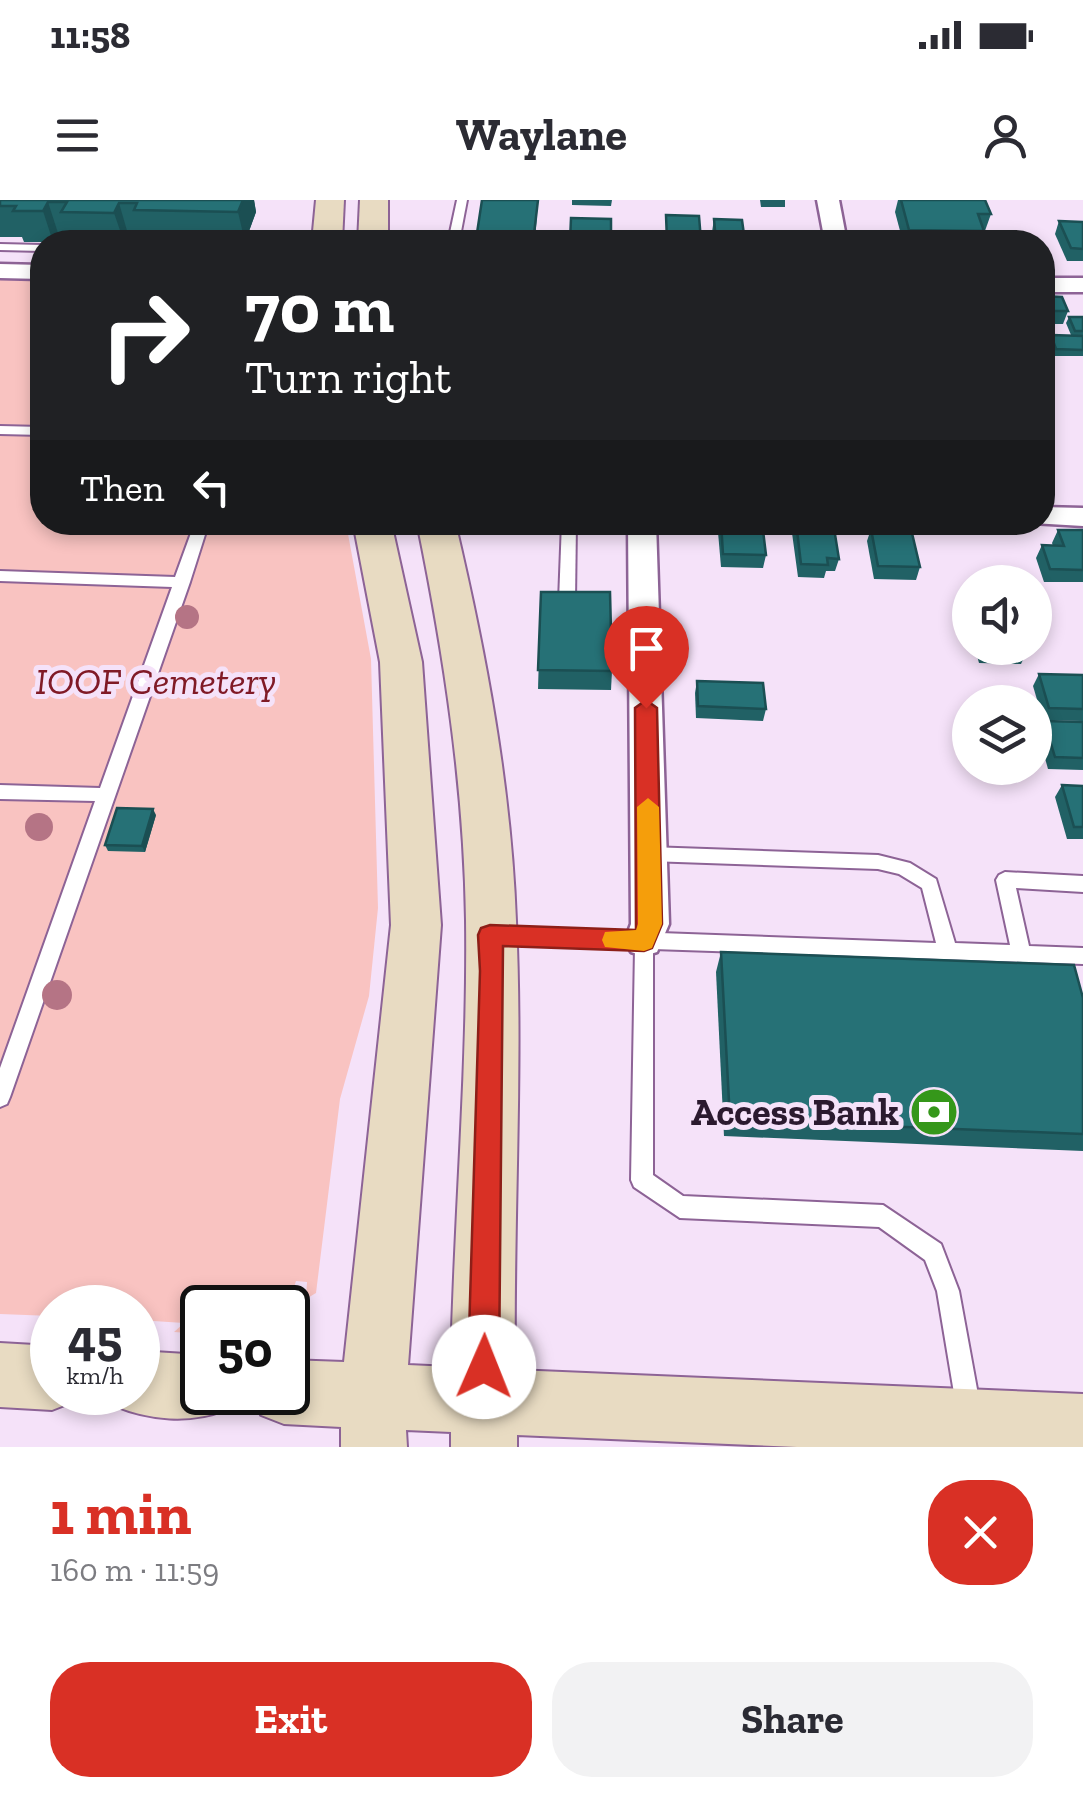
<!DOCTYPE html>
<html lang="en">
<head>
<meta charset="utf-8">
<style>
	:root { --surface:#fff; --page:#f2f2f3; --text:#2b2b33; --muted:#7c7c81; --accent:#d93025 }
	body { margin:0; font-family:"Zilla Slab",serif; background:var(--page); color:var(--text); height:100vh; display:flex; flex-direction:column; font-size:38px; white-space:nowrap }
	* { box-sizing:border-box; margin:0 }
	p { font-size:32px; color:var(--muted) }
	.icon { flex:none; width:55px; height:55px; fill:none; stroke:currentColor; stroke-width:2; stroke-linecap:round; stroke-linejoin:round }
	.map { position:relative; height:1247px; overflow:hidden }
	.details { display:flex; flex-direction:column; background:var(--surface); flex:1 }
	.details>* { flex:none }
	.banner { position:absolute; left:30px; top:30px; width:1025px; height:305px; border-radius:40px; box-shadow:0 5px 15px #0003; background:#202124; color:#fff; overflow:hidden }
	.fabs { position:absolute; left:952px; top:365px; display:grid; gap:20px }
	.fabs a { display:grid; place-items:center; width:100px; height:100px; border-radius:50%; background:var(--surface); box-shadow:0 5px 15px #0003; font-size:50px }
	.speed { position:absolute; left:30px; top:1085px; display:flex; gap:20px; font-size:50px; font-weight:700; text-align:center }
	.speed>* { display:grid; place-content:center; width:130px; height:130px; border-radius:50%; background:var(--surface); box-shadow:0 5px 15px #0003; line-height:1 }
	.speed small { font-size:25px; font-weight:400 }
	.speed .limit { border:5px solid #111; border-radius:15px; background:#fff; color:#111 }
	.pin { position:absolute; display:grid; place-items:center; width:85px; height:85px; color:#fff; margin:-102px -42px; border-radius:50% 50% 50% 0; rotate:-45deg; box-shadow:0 0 10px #0007 }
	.pin .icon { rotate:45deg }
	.me { position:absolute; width:110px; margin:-55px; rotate:1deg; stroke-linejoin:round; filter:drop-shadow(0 0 8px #0008) }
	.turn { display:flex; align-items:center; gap:35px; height:210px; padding:0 50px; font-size:45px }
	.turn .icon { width:130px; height:130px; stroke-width:2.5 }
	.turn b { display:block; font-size:70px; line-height:85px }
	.then { display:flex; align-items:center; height:95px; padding:0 50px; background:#0003; gap:20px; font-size:38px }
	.round { display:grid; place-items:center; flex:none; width:105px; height:105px; border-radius:40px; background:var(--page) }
	.headline { display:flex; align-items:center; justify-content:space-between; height:170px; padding:0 50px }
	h1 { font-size:60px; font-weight:800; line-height:75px; color:var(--accent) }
	.action { display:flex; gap:20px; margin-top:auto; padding:20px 50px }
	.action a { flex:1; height:115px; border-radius:40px; background:var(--accent); color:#fff; font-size:40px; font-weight:800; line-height:115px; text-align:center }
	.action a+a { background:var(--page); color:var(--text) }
	.status { display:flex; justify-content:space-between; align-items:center; height:70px; padding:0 50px; background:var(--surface); direction:ltr }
	.status svg { height:28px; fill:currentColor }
	header { display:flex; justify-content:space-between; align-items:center; height:130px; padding:0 50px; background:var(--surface); font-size:45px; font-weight:800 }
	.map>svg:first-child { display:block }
</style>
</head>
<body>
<div class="status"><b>11:58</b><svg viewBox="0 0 49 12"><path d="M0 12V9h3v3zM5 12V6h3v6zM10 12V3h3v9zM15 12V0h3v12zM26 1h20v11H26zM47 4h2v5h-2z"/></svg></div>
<header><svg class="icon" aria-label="menu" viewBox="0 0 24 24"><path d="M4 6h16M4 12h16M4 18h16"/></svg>Waylane<svg class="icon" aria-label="person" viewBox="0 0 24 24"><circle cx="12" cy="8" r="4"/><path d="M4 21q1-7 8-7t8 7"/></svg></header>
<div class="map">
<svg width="1083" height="1247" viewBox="0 0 1083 1247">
	<rect width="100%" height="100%" fill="#f5e2f9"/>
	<!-- green -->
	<path fill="#f9c3c1" d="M0 79 42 80V322L346 323 371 459 378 708 369 796 340 899 316 1093 306 1099 307 1082 296 1081 290 1099 273 1101 271 1107 202 1108V1134L174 1132 184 1123 138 1120V1108H52V1116L0 1114Z"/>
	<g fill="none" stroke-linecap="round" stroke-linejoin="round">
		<!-- lane casing -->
		<g stroke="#8d6396" stroke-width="4">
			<g id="lane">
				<path d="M457 0H467L459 42H448Z"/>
				<path d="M0 44 42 45V51L0 50Z"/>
				<path d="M0 226 42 227V235L0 234Z"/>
				<path d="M195 322H209L190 382 10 897 7 904 0 907V868L95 601 0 599V585L100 588 172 387 0 381V371L175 377Z"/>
				<path d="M562 322H576L575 401 567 406 559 401Z"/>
				<path d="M649 647 878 655 910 663 936 679 955 743 1010 745 996 680 999 675 1005 672 1083 676V692L1016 688 1029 746 1083 748V764L653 749V975L683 996 883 1005 941 1044 959 1091 981 1211 977 1219 969 1223 961 1219 957 1211 937 1091 925 1060 879 1027 680 1018 634 987 631 980 635 748 494 743 487 741 485 735 487 729 494 727 936 743 922 688 899 674 878 669 649 661 643 659 640 654 643 649Z"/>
			</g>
		</g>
		<!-- street casing -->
		<g stroke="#8d6396" stroke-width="5">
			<g id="street">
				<path d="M817 0H839L847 42H825Z"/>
				<path d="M0 64 42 65V79L0 78Z"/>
				<rect x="1042" y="78" width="41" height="14"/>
				<path d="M1042 307 1083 308V326L1032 323 1042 322Z"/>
				<path d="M628 322H656L669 724 657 752 644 756 631 752 625 740 631 724Z"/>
			</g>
		</g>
		<!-- secondary casing -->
		<g stroke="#8d6396" stroke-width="4">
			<g id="secondary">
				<path d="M316 0H344L342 42H312Z"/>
				<path d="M360 0H388V42H358Z"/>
				<path d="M353 322H391L422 462 441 725 408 1165 451 1167C454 1018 468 869 466 720 464 586 444 454 417 322H455C486 453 511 586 516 721 523 870 513 1020 515 1170L1083 1194V1247H797L517 1235V1247H451V1232L406 1230 407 1247H341V1227L284 1224 261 1215 252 1192H288V1160L344 1162 391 725 380 462Z"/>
				<path d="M0 1143 52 1146V1192H78L75 1201 52 1210 0 1207Z"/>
				<path d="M138 1151 202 1155V1192H232L225 1210C190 1224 149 1220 115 1206L110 1192H138Z"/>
			</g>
		</g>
		<!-- lane -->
		<use href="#lane" fill="#fff" fill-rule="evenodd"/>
		<!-- street -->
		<use href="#street" fill="#fff" fill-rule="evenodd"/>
		<!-- secondary -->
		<use href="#secondary" fill="#e8dbc2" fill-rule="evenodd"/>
	</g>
	<!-- trees -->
	<g fill="#b57485">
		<circle cx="187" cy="417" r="12"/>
		<circle cx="39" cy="627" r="14"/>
		<circle cx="57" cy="795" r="15"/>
	</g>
	<!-- wall -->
	<g fill="#216165">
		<path d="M0 0H254L256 12 245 42 142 41 140 34H128L124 42H71L68 33H58L53 42H24L22 37H0Z"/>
		<path d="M482 0H538L535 42H477V33Z"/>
		<path d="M572 0H612L611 6 572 5Z"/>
		<path d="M760 0H785V7H761Z"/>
		<path d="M898 0H985L991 14 981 42H903L895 12Z"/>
		<path d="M666 15 699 16 701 42H666Z"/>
		<path d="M714 19 745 42H714L712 32Z"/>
		<path d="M1059 21 1083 22V61H1067L1055 34Z"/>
		<path d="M1042 96 1068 111 1063 124H1042Z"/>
		<path d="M1069 117H1083V156H1054L1048 142 1051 135H1071L1066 123Z"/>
		<path d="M720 322H762L766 355 763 368 721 367 718 332Z"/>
		<path d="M795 322H833L839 359 835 371H826L824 378 798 377 792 333Z"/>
		<path d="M871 329 920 367 916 380 874 379 867 341Z"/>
		<path d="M1058 330H1083V382H1044L1036 358 1042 345 1053 346 1052 343Z"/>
		<path d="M541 392 612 471 611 490 538 489Z"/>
		<path d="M975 448H1026L1027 451 1021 464 979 463Z"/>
		<path d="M1039 474 1083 475V521L1043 520 1033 486Z"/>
		<path d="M697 481 766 509 763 521 696 518 695 493Z"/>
		<path d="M1044 521 1083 522V570L1048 569 1038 533Z"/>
		<path d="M1062 585 1083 586V639H1067L1055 597Z"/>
		<path d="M156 615 145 652 108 651 105 645Z"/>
		<path d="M721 752 1083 798V951L724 936 716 772Z"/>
	</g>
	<!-- shaded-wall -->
	<g fill="#1b4f53">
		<path d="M243 0H254L256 12 245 42 238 12Z"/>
		<path d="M48 2 58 33 53 42 43 11Z"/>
		<path d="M119 3 128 34 124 42 114 13Z"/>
		<path d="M153 609 156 615 145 652 142 646Z"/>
	</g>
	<!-- building -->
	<g fill="#267176" stroke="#1b4f53" stroke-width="2.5">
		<path d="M0 0H243L238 12 134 10 137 3H119L114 13 61 12 67 2H48L43 11H13L16 6H0Z"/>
		<path d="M482 0H538L534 34 477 33Z"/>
		<path d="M901 0H985L991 14H978L984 31 909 30Z"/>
		<path d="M666 15 699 16 701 41H667Z"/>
		<path d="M571 18 611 19V42H570Z"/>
		<path d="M714 19 742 20 745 42 716 41Z"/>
		<path d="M1059 21 1083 22V49L1071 48Z"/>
		<path d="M762 34 794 35 796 42H763Z"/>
		<path d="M1042 96 1062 97 1068 111H1042Z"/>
		<path d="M1069 117H1083V131H1075Z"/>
		<path d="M1051 135 1083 136V150L1056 149Z"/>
		<path d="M721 322H762L766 355 723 354Z"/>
		<path d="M796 322H833L839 359 827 358 828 365 801 364Z"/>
		<path d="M871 329H911L920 367 878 366Z"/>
		<path d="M1058 330H1083V370L1050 369 1042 345 1064 346Z"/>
		<path d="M541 392H610L612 471 538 470Z"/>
		<path d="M984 448H1026L1027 451 984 450Z"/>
		<path d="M1039 474 1083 475V509L1049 508Z"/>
		<path d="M697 481 763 483 766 509 698 506Z"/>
		<path d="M1044 521 1083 522V558L1055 557Z"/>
		<path d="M1062 585 1083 586V627H1074Z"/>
		<path d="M117 608 153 609 142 646 105 645Z"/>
		<path d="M721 752 1074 765 1083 798V934L730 920Z"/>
	</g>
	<!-- route -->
	<path fill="#d93025" stroke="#8d1f18" stroke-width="2.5" d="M646 500 657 508 662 724 652 748 644 751 503 746 499 1167 494 1178 484 1182 473 1178 468 1167 480 771 478 735 481 728 490 725 636 730 635 508Z"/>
	<!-- slow -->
	<path fill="#f59e0b" d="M648 598 659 607 662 724 652 748 644 751 605 747 602 740 605 732 636 730 638 724 637 607Z"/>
	<!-- icons -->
	<defs>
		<g id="bank-disc" transform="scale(2.5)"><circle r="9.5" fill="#35971a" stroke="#f5e2f9"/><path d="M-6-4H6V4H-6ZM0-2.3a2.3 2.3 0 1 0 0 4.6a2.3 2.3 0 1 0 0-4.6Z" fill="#fff"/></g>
	</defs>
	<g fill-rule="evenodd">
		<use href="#bank-disc" x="934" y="912"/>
	</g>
	<g text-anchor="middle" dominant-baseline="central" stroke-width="10" stroke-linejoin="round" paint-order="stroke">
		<!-- park labels -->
		<g font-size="38" font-style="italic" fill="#801a26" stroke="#f5e2f9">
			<text x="156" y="481">IOOF Cemetery</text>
		</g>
		<!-- poi labels -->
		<g font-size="38" font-weight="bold" fill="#2b1a2f" stroke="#f5e2f9" text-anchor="end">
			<text x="899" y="912">Access Bank</text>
		</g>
	</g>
</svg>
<div class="fabs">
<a><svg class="icon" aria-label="sound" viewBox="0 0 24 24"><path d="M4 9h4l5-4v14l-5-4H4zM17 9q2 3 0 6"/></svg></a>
<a><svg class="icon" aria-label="layers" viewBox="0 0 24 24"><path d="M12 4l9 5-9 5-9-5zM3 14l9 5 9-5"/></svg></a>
</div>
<div class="speed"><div>45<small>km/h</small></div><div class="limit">50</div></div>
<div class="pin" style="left:646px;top:508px;background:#d93025"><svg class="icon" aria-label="arrive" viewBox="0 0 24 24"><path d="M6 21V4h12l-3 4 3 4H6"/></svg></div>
<svg class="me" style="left:484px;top:1167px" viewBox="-20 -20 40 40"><circle r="19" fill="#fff"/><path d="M0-13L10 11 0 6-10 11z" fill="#d93025"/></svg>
<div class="banner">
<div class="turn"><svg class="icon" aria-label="right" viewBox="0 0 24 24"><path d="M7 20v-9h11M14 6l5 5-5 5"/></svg><div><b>70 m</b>Turn right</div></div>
<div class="then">Then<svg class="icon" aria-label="left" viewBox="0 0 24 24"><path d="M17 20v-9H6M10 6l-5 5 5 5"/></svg></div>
</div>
</div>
<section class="details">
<div class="headline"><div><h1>1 min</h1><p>160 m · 11:59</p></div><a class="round" style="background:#d93025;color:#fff"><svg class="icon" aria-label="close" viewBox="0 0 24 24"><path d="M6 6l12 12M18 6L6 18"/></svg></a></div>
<div class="action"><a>Exit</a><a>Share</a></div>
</section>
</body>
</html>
